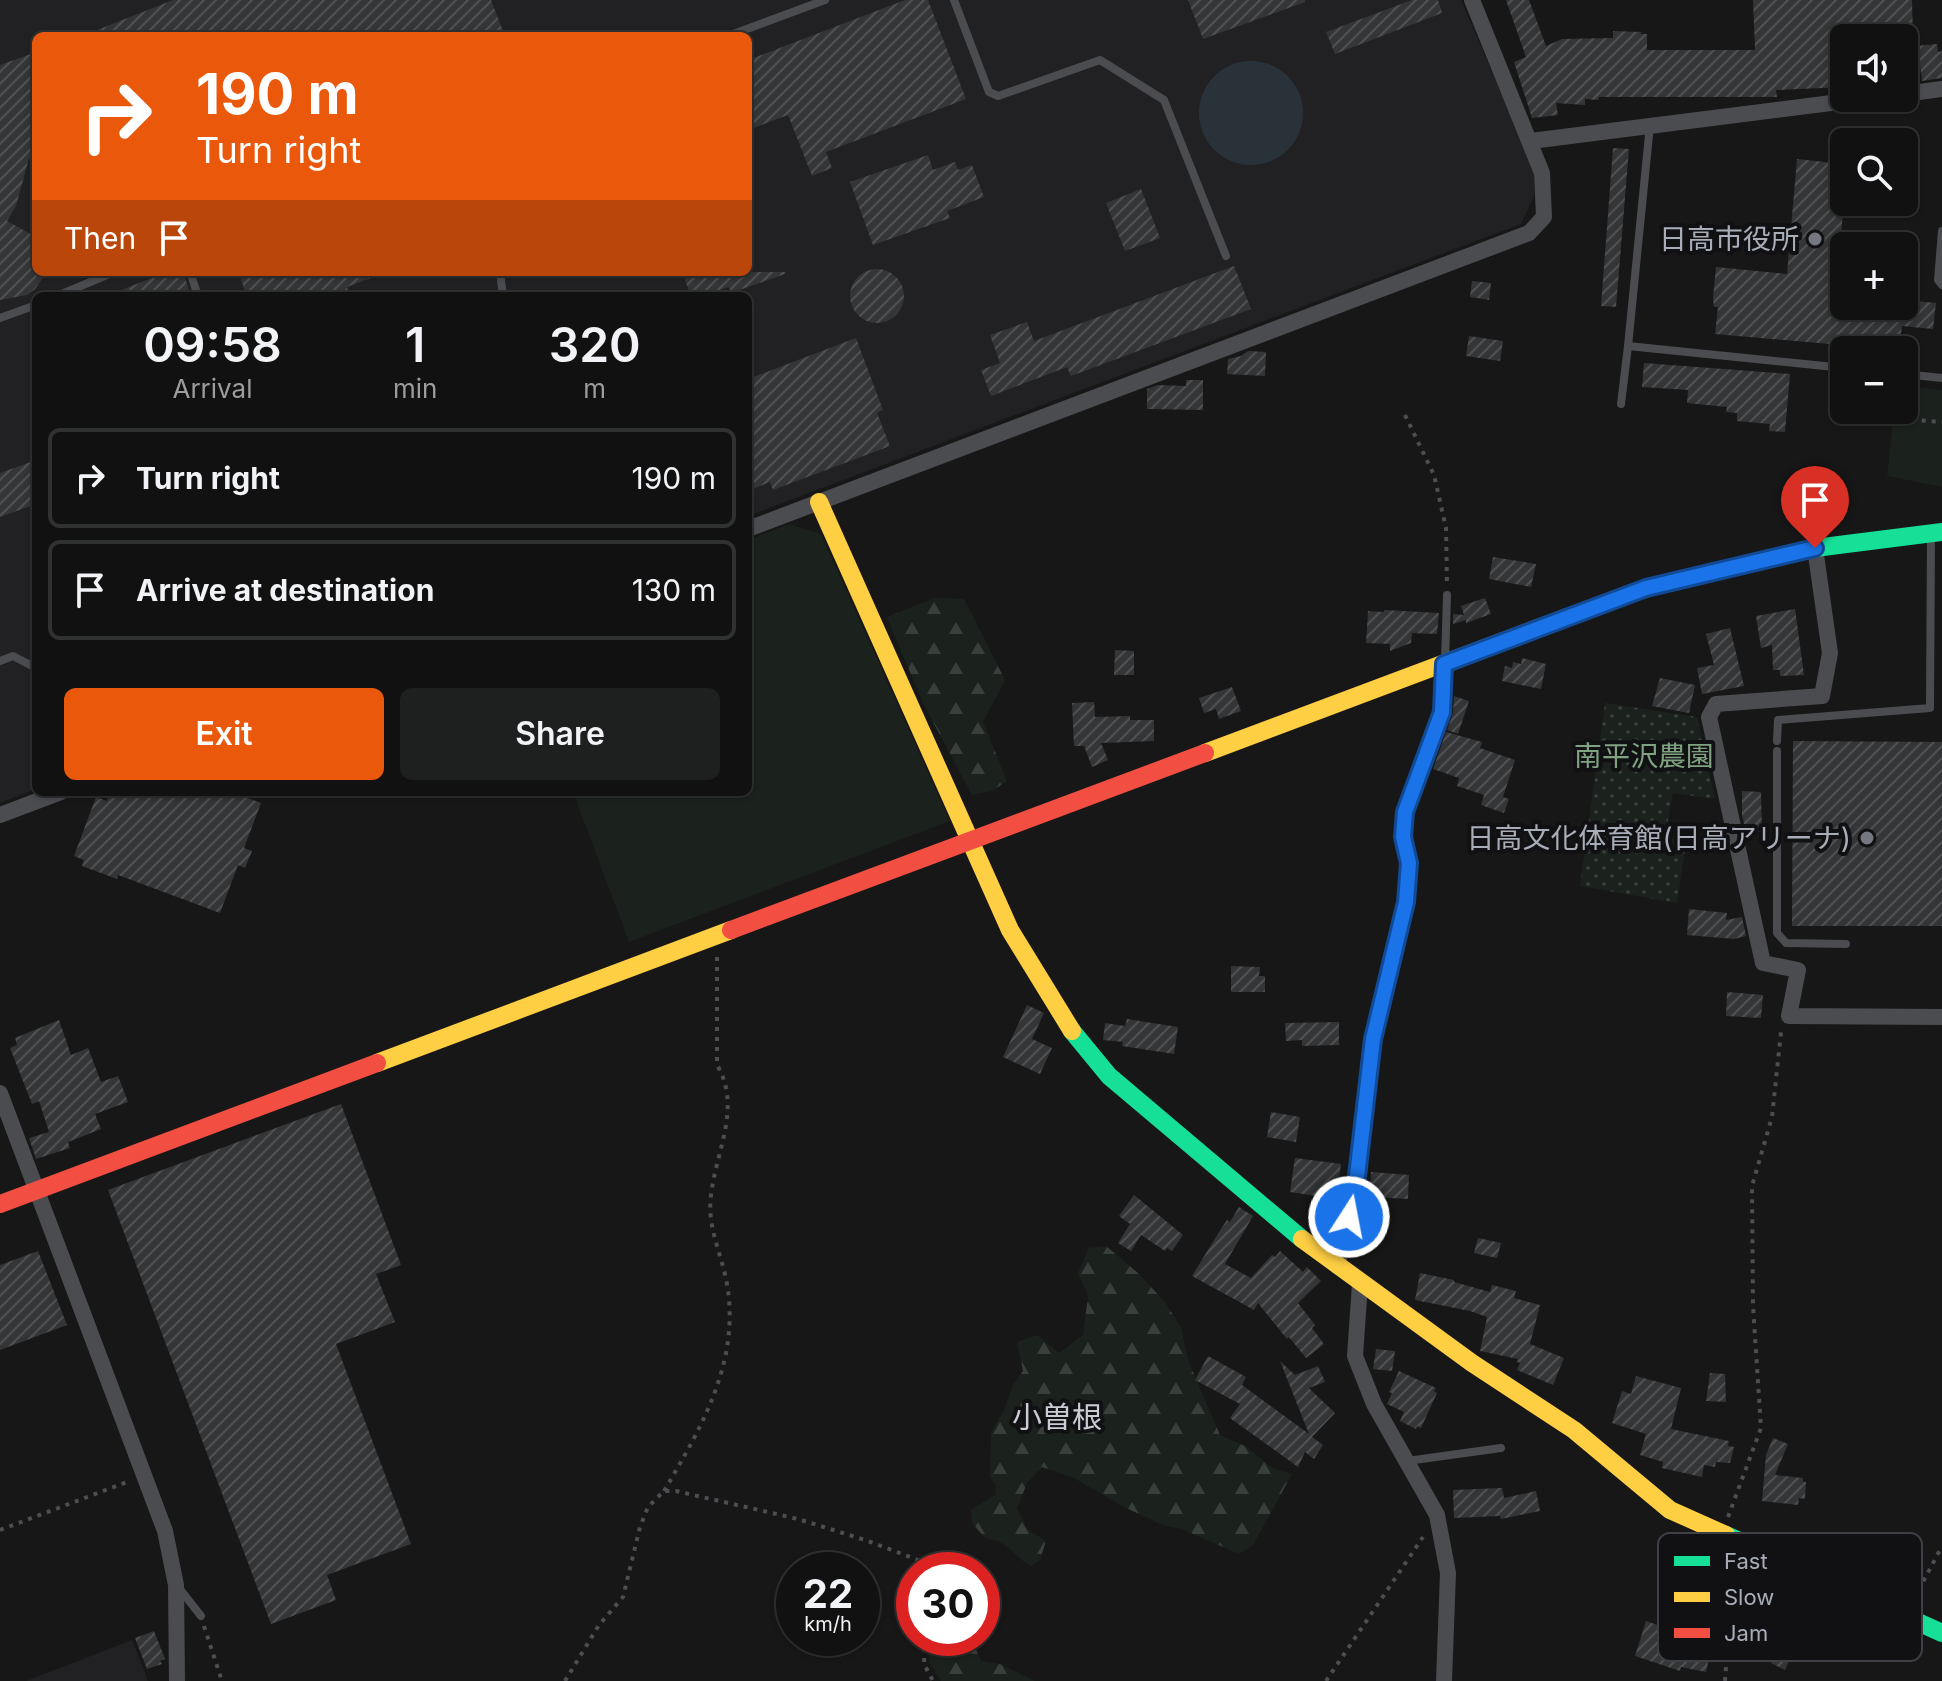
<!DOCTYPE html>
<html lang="en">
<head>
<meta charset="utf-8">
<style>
	:root { --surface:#111; --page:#1e1f1f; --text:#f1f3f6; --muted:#9c9d9f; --line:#303131; --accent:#ea580c }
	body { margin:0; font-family:Inter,"Noto Sans JP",sans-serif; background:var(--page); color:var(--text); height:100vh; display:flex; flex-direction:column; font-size:30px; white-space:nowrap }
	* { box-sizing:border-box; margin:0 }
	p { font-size:26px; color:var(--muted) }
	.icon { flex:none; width:44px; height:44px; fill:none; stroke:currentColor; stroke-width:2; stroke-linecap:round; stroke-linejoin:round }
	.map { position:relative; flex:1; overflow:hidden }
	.details { position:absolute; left:32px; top:292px; width:720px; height:504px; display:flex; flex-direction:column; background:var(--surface); border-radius:12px; box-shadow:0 2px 6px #0004,0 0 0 2px var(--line) }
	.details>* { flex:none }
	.top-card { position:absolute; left:32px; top:32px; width:720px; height:244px; border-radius:12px; box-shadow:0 2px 6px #0004,0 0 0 2px var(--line); background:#ea580c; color:#fff; overflow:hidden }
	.tools { position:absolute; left:1830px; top:24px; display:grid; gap:16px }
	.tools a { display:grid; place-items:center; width:88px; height:88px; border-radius:12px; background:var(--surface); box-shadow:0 2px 6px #0004,0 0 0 2px var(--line); font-size:40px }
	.speed { position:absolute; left:776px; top:1552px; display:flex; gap:16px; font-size:40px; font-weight:700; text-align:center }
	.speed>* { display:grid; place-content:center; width:104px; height:104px; border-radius:50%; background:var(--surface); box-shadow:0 2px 6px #0004,0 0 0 2px var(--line); line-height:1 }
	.speed small { font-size:20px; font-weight:400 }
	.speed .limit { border:12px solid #d22; background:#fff; color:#111 }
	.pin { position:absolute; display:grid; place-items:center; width:68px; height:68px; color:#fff; margin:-82px -34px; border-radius:50% 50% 50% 0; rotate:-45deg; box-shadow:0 0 8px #0007 }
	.pin .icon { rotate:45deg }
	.me { position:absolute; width:88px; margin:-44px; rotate:11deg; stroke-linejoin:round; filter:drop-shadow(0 0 6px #0008) }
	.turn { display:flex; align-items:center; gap:28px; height:168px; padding:0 32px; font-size:36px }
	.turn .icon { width:104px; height:104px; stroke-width:2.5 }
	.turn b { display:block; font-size:56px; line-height:68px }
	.then { display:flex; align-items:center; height:76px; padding:0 32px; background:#0003; gap:16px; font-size:30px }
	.eta { display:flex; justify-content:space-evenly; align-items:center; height:136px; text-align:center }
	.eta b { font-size:48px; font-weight:600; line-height:56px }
	.primary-button { display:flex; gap:16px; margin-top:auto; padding:16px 32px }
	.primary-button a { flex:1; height:92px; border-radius:12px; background:var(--accent); color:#fff; font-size:32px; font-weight:600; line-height:92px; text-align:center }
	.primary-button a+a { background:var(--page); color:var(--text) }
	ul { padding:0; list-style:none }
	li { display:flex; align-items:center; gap:24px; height:100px; margin:0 16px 12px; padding:0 16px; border:4px solid var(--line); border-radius:12px }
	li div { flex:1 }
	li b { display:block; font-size:30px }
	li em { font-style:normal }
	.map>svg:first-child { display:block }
</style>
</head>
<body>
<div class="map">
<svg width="1942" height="1681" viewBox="0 0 1942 1681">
	<defs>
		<pattern id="forest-firs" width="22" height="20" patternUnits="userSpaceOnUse" patternTransform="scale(2)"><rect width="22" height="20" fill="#1b211c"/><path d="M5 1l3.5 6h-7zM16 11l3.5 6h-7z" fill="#393f3b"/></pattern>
		<pattern id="garden-dots" width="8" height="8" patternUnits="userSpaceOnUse" patternTransform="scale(2)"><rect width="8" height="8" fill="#1b211c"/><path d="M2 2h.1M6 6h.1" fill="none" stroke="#393f3b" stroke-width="1.8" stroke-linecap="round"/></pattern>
		<pattern id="building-hatch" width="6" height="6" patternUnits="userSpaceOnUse" patternTransform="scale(2)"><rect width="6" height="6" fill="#343537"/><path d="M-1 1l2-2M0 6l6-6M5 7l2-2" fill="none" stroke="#4f5052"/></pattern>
	</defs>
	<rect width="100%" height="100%" fill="#171717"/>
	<!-- built -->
	<g fill="#212124" fill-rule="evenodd">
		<path d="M0 0H1461L1534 169V196L1521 224 748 516V296H36V789L0 803ZM36 36H748V272H36Z"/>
		<path d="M132 1640 148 1681H26Z"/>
	</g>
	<!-- forest -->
	<g fill="url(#forest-firs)">
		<path d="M935 598 964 599 1005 680 983 722 1007 781 992 791 972 795 923 703 887 617Z"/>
		<path d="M1106 1246 1138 1273 1164 1301 1181 1327 1188 1360 1220 1435 1247 1447 1272 1468 1292 1474 1253 1545 1239 1554 1182 1529 1163 1525 1124 1507 1074 1478 1042 1467 1027 1483 1017 1509 1028 1530 1046 1541 1040 1560 1031 1566C1011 1555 1010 1541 985 1538L972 1523 971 1510 995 1495 996 1486 990 1477 991 1432 1003 1412 1014 1383 1023 1371 1017 1342 1037 1335 1059 1353 1083 1335 1088 1296 1078 1273 1089 1248Z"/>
		<path d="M928 1638H971L981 1661 1000 1664 1035 1681H941L930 1663Z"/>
	</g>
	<!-- park -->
	<g fill="#1b211c">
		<path d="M1904 386 1942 390V487L1887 476 1894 410H1904Z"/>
		<path d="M789 524 821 534 950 821 629 942 573 792H748V540Z"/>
	</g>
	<!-- garden -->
	<path fill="url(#garden-dots)" d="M1605 703 1697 717 1715 799 1673 793 1665 837 1686 842 1677 903 1580 886Z"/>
	<!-- water -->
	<circle fill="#2a3239" cx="1251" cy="113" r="52"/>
	<!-- building -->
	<g fill="url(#building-hatch)">
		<path d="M173 0H491L505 36H82Z"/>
		<path d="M905 0H928L966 99 826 152 832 168 812 176 788 115 748 130V60Z"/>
		<path d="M1188 0H1305V2L1203 39Z"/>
		<path d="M1412 0H1438L1442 13 1335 54 1326 32Z"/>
		<path d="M1506 0H1529L1546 46 1562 39 1613 38V31L1641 32V34H1647V50H1755L1753 0H1912L1913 38H1844V87L1776 90 1777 97H1599L1598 100 1585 99V105L1556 103 1558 115 1532 118 1514 62 1526 57Z"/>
		<path d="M1937 44 1938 52 1942 51V78L1922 81 1920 65 1904 66V47Z"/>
		<path d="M36 52V173L29 158 16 206 7 221 36 237V272H47L35 289 27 295 0 300V65Z"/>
		<path d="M1613 148 1629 149 1616 307 1601 306Z"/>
		<path d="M928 155 933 170 955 162 958 170 972 165 984 197 947 211 950 218 873 245 850 182Z"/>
		<path d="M1797 159 1844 164V205L1836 280H1844V306H1904V300L1936 303 1933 329 1902 326 1899 350 1715 334 1718 307H1714L1713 298 1716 267 1787 274Z"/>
		<path d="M1141 189 1160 238 1125 251 1106 203Z"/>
		<path d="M1234 266 1251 309 1071 376 1067 367 991 396 981 370 1000 363 990 335 1027 322 1034 341Z"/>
		<circle cx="877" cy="296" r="27"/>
		<path d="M166 272H183L191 296H107Z"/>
		<path d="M238 272H381V274L347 287 350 296H247Z"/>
		<path d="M682 272H785V274L731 293 729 287 702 296H691Z"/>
		<path d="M1472 281 1491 283 1489 300 1470 297Z"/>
		<path d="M1469 336 1503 341 1500 361 1466 356Z"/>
		<path d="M856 338 883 410 877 413 890 446 773 490 770 482 748 491V379Z"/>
		<path d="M1248 351 1266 352 1265 376 1227 374 1228 359 1241 356Z"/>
		<path d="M1644 363 1790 374 1785 432 1769 431 1770 424 1737 421V413L1726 412 1727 407 1687 403 1688 390 1642 387Z"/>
		<path d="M1186 380H1203V410L1147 409V389L1158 385 1186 386Z"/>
		<path d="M36 460V504L0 517V473Z"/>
		<path d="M1493 557 1536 564 1531 587 1489 579Z"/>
		<path d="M1485 598 1491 614 1466 623V620L1453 624V614L1464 615 1461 606Z"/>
		<path d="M1795 609 1804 675 1780 676V670H1773L1772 645 1761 648 1756 616Z"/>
		<path d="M1384 610 1439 613 1437 634 1412 633 1411 643 1390 651V644L1366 643 1368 611 1384 612Z"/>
		<path d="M1730 628 1744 686 1702 694 1697 668 1714 665 1706 634Z"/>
		<path d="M1115 650 1134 651V675H1114Z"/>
		<path d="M1522 658 1546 664 1541 689 1502 681 1505 666 1512 668 1513 662 1521 664Z"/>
		<path d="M1660 678 1695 685 1689 713 1652 706Z"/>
		<path d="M1232 687 1241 711 1219 719 1216 709 1204 713 1199 698Z"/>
		<path d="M1454 696 1469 701 1458 734 1447 730 1453 713Z"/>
		<path d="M1094 702 1095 717 1130 716V720H1154V741L1101 743 1108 760 1092 767 1084 746H1074L1072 703Z"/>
		<path d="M1446 732 1482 742 1480 748 1515 760 1503 797 1509 799 1504 813 1481 805 1484 795 1457 786 1459 778 1433 769Z"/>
		<path d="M1793 741 1942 742V926H1792Z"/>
		<path d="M1742 791 1761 792 1762 832H1746L1742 815Z"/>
		<path d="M110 792H232L261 803 244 848 252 851 245 868 238 865 220 913 118 875 117 879 82 866 84 860 74 856 96 797 107 801Z"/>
		<path d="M1689 909 1727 913 1726 920 1742 917 1746 936 1734 939 1687 935Z"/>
		<path d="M1231 966 1260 967 1259 976H1265V992H1231Z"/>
		<path d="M1727 992 1763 995 1761 1018 1726 1016Z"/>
		<path d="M1027 1005 1044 1013 1032 1039 1052 1048 1040 1074 1003 1057Z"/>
		<path d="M1127 1019 1178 1027 1174 1054 1122 1046 1123 1042 1103 1040 1105 1023 1125 1026Z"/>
		<path d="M59 1020 71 1055 88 1048 101 1082 118 1076 128 1102 95 1114 101 1129 68 1142 70 1148 36 1159 29 1138 49 1132 39 1101 32 1104 10 1048 17 1045 15 1038Z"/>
		<path d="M1339 1022V1045L1302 1046V1040L1286 1041 1285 1023Z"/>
		<path d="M341 1104 401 1265 376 1274 395 1322 336 1344 411 1544 327 1575 336 1600 271 1624 108 1190Z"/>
		<path d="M1271 1112 1300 1117 1296 1142 1267 1137Z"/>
		<path d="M1295 1158 1341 1164 1336 1199 1290 1192Z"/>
		<path d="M1371 1172 1409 1175 1408 1199 1370 1197Z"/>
		<path d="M1134 1195 1183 1235 1172 1251 1167 1248 1165 1251 1141 1235 1131 1251 1118 1243 1130 1224 1119 1216Z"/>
		<path d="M1239 1207 1253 1216 1225 1264 1251 1278 1272 1255 1275 1257 1280 1251 1303 1272 1307 1267 1321 1281 1298 1303 1315 1325 1312 1328 1324 1344 1306 1358 1289 1337 1287 1339 1258 1303 1254 1310 1192 1276 1219 1232 1227 1220 1230 1222Z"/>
		<path d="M1478 1238 1501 1243 1497 1258 1474 1253Z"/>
		<path d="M38 1251 67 1325 0 1350V1265Z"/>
		<path d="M1420 1273 1454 1280V1282L1490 1292 1492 1285 1516 1291 1514 1298 1540 1305 1530 1344 1564 1358 1553 1385 1517 1370 1520 1363 1517 1362 1518 1359 1480 1351 1487 1317 1470 1311 1415 1300Z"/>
		<path d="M1376 1349 1395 1351 1392 1371 1373 1369Z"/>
		<path d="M1208 1356 1246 1377 1242 1385 1309 1434 1280 1361 1295 1375 1318 1366 1325 1382 1309 1388 1335 1413 1312 1437 1323 1445 1314 1459 1305 1452 1298 1467 1230 1418 1240 1404 1195 1380Z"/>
		<path d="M1399 1371 1436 1388 1434 1391 1437 1393 1421 1428 1417 1426 1416 1429 1400 1421 1404 1412 1387 1404 1392 1393 1389 1392Z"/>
		<path d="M1710 1373 1725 1374 1726 1402 1706 1401Z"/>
		<path d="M1636 1376 1681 1388 1671 1429 1729 1441 1728 1446 1734 1447 1730 1463 1716 1462 1715 1467 1704 1465 1702 1477 1662 1468 1663 1462 1640 1455 1646 1434 1612 1423 1622 1391 1631 1394Z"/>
		<path d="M1773 1438 1788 1444 1775 1475 1803 1478V1482H1806L1805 1499 1799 1498 1798 1505 1762 1501 1766 1455Z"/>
		<path d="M1502 1488 1504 1498 1536 1491 1540 1511 1501 1519 1500 1516 1454 1518 1453 1490Z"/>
		<path d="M1646 1621 1666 1628 1661 1641 1691 1646 1690 1651 1710 1654 1706 1672 1681 1667 1680 1671 1635 1656Z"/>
		<path d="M154 1631 165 1659 160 1661 162 1664 147 1669 135 1638Z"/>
		<path d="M1779 1645 1793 1651 1785 1670 1771 1663Z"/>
	</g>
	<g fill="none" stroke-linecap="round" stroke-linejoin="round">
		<!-- path -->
		<g stroke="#4d4e52" stroke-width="4" stroke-dasharray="4 6" stroke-linecap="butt">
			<path d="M1899 410 1901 419 1942 422"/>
			<path d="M1405 415 1434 475 1446 528 1447 585"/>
			<path d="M664 1491C703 1425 742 1358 726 1279 720 1250 707 1226 711 1195 716 1151 742 1107 717 1065V956"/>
			<path d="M1728 1517 1761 1428 1753 1306 1752 1186 1772 1117 1781 1032"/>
			<path d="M0 1530 127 1482"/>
			<path d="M1914 1599 1942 1546"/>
			<path d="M204 1626 222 1681"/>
			<path d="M925 1638 924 1664 933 1681"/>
			<path d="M565 1681 599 1625 623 1597 640 1527 648 1507 664 1491H676L798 1519 868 1541 944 1570"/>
			<path d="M1326 1681 1423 1537"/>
			<path d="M1725 1681 1728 1638 1729 1560"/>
		</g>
		<!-- lane -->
		<g stroke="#4b4c50" stroke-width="8">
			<path d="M954 0 989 92 998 96 1100 60 1164 100 1226 256"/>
			<path d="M728 36 825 0"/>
			<path d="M1650 125 1628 346 1844 368"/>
			<path d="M1942 231 1938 280 1942 285"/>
			<path d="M190 272 198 296"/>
			<path d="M500 272 503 296"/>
			<path d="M57 296 114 272"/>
			<path d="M0 318 36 305"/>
			<path d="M1904 374 1942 378"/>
			<path d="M1621 404 1628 346"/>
			<path d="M0 661 13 656 36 668"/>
			<path d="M1445 662 1447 595"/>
			<path d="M1777 741 1778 720 1930 708 1931 534"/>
			<path d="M1777 751V933L1786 943 1846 944"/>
			<path d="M1407 1461 1501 1448"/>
			<path d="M179 1588 201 1616"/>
		</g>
		<!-- street -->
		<g stroke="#4b4c50" stroke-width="16">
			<path d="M1904 94 1942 89"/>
			<path d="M1531 141 1871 98"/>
			<path d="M748 529 1529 233 1544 217 1542 173 1472 0"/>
			<path d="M1815 548 1830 653 1822 696 1716 704 1709 717 1763 963 1798 970 1789 1016 1942 1017"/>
			<path d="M0 815 61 792"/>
			<path d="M0 1093 165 1531 176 1585 177 1681"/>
			<path d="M1337 1266 1355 1193 1373 1039 1406 902 1409 863 1403 837 1405 812 1442 712 1444 664"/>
			<path d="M1360 1284 1355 1356 1374 1404 1437 1515 1448 1573 1444 1681"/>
		</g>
		<!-- fast -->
		<g stroke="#16e098" stroke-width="18">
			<path d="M1538 628 1646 588 1815 548 1942 532"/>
			<path d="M1072 1031 1109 1076 1302 1239"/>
			<path d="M1726 1535 1942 1633"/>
		</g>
		<!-- slow -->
		<g stroke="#ffcf43" stroke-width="18">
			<path d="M819 502 1010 930 1072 1031"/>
			<path d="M1205 753 1538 628"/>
			<path d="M377 1063 731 930"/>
			<path d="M1302 1239 1472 1363 1574 1430 1670 1510 1726 1535"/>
		</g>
		<!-- jam -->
		<g stroke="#f24e42" stroke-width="18">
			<path d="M731 930 1205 753"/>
			<path d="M0 1204 377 1063"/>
		</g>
	</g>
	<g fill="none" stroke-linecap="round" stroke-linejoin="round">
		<!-- route casing -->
		<g stroke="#114b97" stroke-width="20">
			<path id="route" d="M1349 1217 1355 1193 1373 1039 1406 902 1409 863 1403 837 1405 812 1442 712 1444 664 1646 588 1815 548"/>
		</g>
		<!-- route -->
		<use href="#route" stroke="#1a73e8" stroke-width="14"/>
	</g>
	<!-- markers -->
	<g fill="#757880" stroke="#111113" stroke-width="3">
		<circle cx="1815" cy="239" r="8"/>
		<circle cx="1867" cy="838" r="8"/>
	</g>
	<g text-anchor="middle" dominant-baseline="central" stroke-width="8" stroke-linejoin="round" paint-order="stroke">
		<!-- poi labels -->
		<g font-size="28" fill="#a8adb8" stroke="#111113" text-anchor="end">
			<text x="1799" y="239">日高市役所</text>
			<text x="1851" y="838">日高文化体育館(日高アリーナ)</text>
		</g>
		<!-- park labels -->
		<g font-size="28" fill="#7fa381" stroke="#111113">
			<text x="1644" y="756">南平沢農園</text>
		</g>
		<!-- neighbourhood labels -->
		<g font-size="30" fill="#c9ccd4" stroke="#111113">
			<text x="1057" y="1417">小曽根</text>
		</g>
	</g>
	<!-- legend -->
	<rect x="1658" y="1533" width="264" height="128" rx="12" fill="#111113" stroke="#3e4045" stroke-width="2"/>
	<rect x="1674" y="1556" width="36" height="10" fill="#16e098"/>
	<rect x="1674" y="1592" width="36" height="10" fill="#ffcf43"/>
	<rect x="1674" y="1628" width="36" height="10" fill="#f24e42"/>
	<g font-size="22" fill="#a8adb8">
		<text x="1724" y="1569">Fast</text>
		<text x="1724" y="1605">Slow</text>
		<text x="1724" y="1641">Jam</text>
	</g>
</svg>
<div class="tools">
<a><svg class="icon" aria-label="sound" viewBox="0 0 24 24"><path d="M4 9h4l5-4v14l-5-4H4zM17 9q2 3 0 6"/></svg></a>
<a><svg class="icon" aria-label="search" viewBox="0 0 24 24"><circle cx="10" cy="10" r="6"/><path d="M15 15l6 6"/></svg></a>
<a>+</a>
<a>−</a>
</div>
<div class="speed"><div>22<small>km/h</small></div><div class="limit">30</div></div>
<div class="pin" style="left:1815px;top:548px;background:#d93025"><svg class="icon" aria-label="arrive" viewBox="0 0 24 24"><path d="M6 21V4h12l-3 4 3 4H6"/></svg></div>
<svg class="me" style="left:1349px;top:1217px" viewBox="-20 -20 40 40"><circle r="17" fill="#1a73e8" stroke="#fff" stroke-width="3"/><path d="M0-11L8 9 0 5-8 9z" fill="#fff"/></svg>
<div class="top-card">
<div class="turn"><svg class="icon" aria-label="right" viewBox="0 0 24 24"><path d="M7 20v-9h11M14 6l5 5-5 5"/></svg><div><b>190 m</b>Turn right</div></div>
<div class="then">Then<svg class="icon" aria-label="arrive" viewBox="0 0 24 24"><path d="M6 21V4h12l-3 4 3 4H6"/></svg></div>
</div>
<section class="details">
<div class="eta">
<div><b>09:58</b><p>Arrival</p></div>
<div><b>1</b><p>min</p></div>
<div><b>320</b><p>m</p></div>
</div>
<ul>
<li><svg class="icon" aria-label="right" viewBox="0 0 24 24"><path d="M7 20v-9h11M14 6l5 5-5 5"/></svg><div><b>Turn right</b></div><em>190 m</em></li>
<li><svg class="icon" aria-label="arrive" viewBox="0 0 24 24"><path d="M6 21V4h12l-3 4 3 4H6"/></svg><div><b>Arrive at destination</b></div><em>130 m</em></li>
</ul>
<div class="primary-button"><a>Exit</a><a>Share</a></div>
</section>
</div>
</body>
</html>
